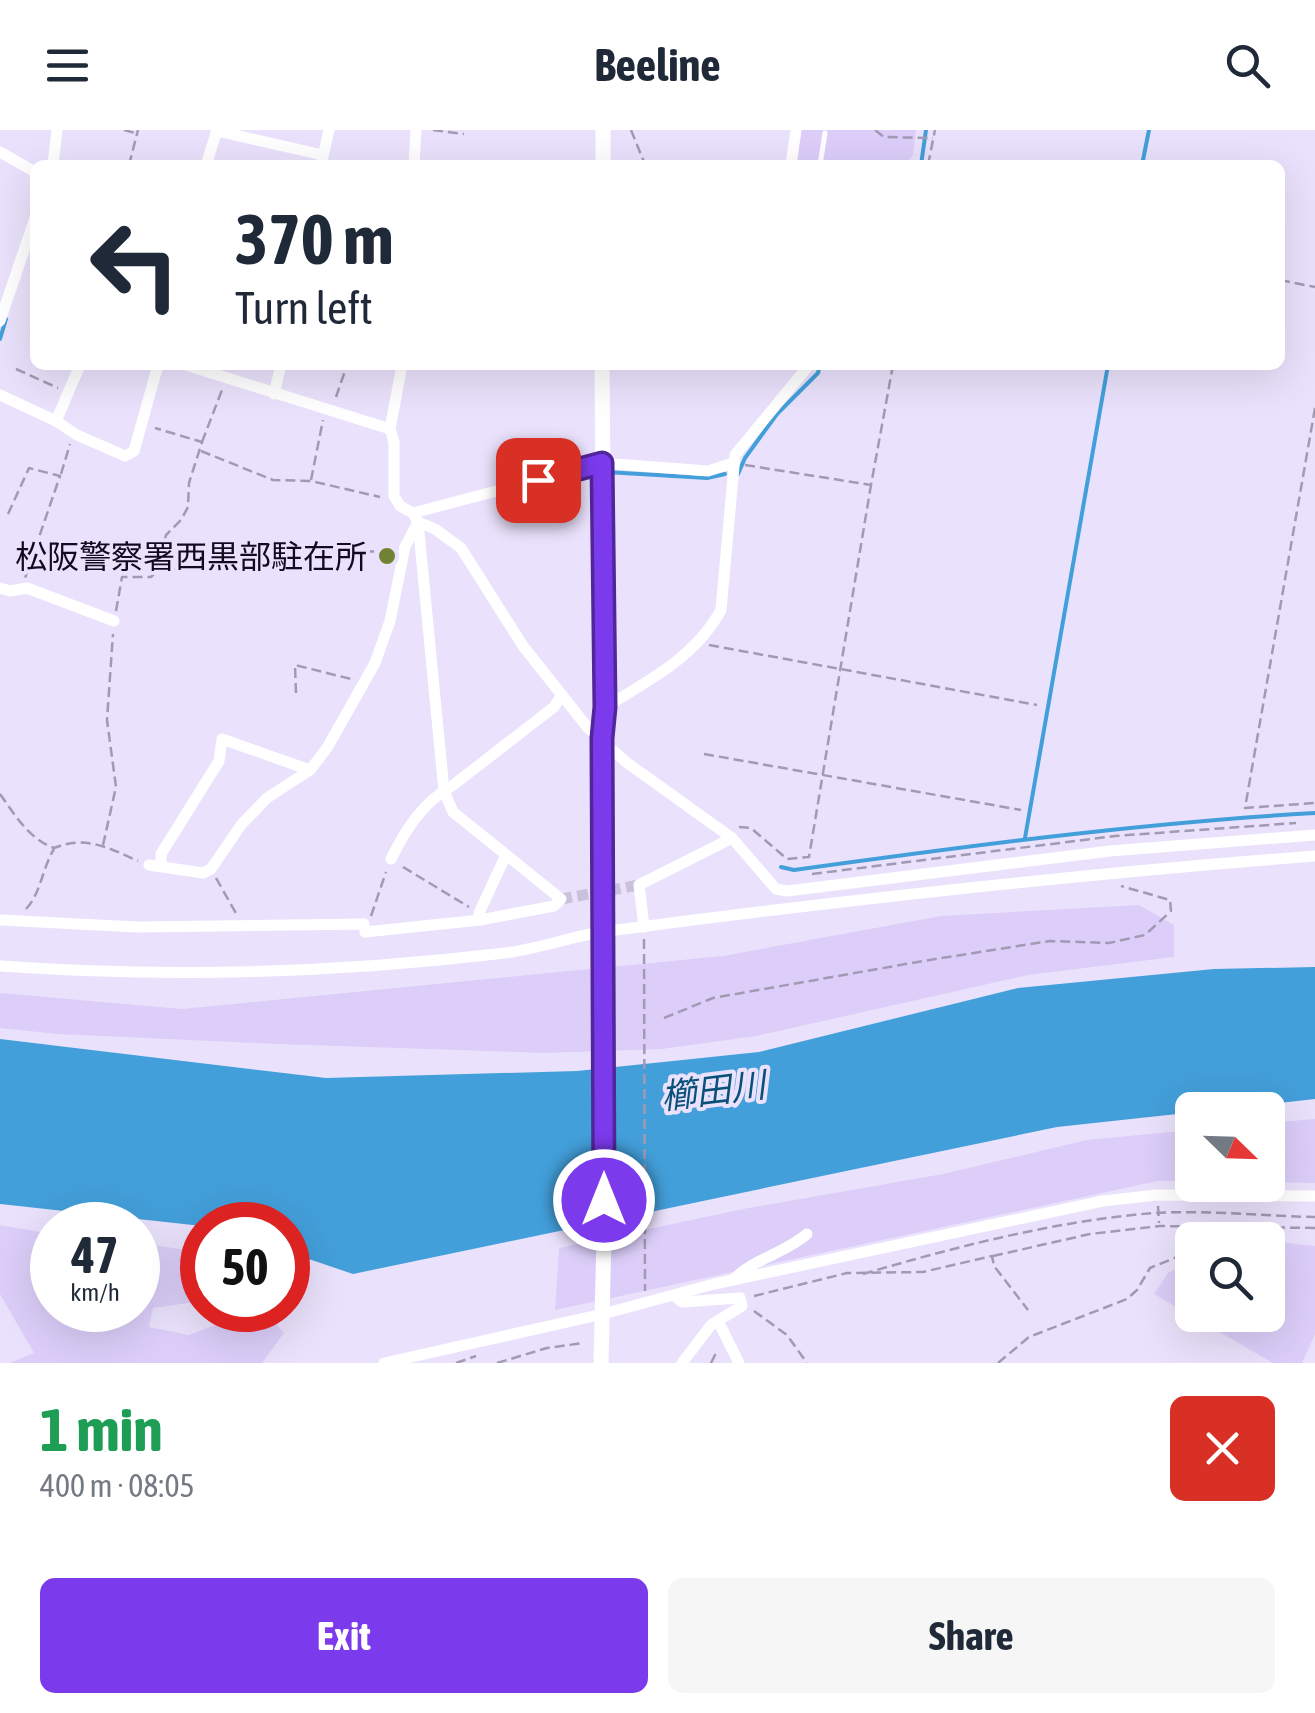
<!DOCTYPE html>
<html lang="en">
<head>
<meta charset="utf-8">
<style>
	:root { --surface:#fff; --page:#f6f6f7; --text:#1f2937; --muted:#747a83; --accent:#7c3aed }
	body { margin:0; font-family:"Asap Condensed","Noto Sans JP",sans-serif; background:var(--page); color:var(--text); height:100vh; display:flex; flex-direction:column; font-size:38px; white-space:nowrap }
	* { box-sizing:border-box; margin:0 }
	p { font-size:32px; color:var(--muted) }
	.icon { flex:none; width:55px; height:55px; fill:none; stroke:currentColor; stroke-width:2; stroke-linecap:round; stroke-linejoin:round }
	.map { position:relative; height:1233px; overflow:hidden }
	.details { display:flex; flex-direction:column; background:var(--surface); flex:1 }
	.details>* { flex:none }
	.top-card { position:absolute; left:30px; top:30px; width:1255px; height:210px; border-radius:15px; box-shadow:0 10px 40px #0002; background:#fff; color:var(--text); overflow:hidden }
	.needle { width:65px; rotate:113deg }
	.tools { position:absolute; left:1175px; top:962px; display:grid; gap:20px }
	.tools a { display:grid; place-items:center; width:110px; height:110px; border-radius:15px; background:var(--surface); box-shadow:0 10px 40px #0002; font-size:50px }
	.speed { position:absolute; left:30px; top:1072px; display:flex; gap:20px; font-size:50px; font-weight:700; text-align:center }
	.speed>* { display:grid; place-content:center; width:130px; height:130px; border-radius:50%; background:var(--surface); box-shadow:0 10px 40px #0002; line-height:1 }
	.speed small { font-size:25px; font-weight:400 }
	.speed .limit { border:15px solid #d22; background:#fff; color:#111 }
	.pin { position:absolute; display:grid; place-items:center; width:85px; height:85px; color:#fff; margin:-42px; border-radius:20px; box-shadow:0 5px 15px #0006 }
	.me { position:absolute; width:110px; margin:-55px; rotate:0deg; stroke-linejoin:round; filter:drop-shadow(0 0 8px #0008) }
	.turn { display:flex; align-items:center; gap:35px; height:210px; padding:0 40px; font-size:45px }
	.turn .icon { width:130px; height:130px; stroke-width:2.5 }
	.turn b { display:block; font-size:70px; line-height:85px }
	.round { display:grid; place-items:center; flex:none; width:105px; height:105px; border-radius:15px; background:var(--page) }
	.head { display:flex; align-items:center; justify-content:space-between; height:170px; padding:0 40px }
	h1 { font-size:60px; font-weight:700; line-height:75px; color:#1e9e55 }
	.action { display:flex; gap:20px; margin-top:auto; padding:20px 40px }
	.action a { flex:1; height:115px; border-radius:15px; background:var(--accent); color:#fff; font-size:40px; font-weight:700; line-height:115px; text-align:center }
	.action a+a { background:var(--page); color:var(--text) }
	header { display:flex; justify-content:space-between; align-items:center; height:130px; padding:0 40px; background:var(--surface); font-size:45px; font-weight:700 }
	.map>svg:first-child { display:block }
</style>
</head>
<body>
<header><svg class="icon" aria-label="menu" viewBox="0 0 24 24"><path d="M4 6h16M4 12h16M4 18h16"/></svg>Beeline<svg class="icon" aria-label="search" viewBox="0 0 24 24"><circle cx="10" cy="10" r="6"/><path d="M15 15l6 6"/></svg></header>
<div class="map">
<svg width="1315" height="1233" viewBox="0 0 1315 1233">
	<rect width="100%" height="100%" fill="#eae2fc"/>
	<!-- green -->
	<g fill="#dccef9">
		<path d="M801 0H916L913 25 905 35H797Z"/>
		<path d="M1139 775 1174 795V827L1028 845 756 906 662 919 544 923 278 914 57 904 0 898V863L182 879 723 826 941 786Z"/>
		<path d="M1315 989V1053L1268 1052V993Z"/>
		<path d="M1192 1000V1051H1158L555 1180 559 1118 743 1079 943 1044 1087 1010Z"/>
		<path d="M0 1095 52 1104V1180H138V1113L202 1122V1171L153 1178 149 1197 189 1205 255 1180H263L284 1203 262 1233H10L34 1223 0 1164Z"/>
		<path d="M1268 1111 1315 1116V1204L1302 1233H1273L1154 1164 1168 1143 1192 1132V1185H1268Z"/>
	</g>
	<!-- water -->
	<path fill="#439fda" d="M1315 837V969L1057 997 353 1144 288 1122V1095L202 1096 0 1074V909L326 948 577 941 759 922 1018 858 1214 839Z"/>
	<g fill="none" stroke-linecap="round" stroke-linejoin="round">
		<!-- stream -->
		<g stroke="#439fda" stroke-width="4">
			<path d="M921 35 926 0"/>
			<path d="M1142 35 1149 0"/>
			<path d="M0 209 6 189"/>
			<path d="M606 342 707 348 725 344"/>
			<path d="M738 344 745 328 777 284 818 243 820 235"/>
			<path d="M537 356 596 342"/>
			<path d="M1025 708 1108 235"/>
			<path d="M781 737 794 740C968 716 1140 693 1315 683"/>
		</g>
		<!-- minor-tunnel -->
		<path stroke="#cac2db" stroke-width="11" stroke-dasharray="11 5.5" stroke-linecap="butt" d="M561 769 639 755"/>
		<!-- path -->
		<g stroke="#a29ab3" stroke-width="2.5" stroke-dasharray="10 5" stroke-linecap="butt">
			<path d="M124 0 135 3"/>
			<path d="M433 0 464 4"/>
			<path d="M631 0 644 32 657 35"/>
			<path d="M875 0 884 7 933 8"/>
			<path d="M129 35 138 0"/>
			<path d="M928 35 935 0"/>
			<path d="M1280 150 1315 157"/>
			<path d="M16 239 58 258"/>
			<path d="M336 267 347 235"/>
			<path d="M1315 278 1245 678 1315 673"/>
			<path d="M202 312 222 260"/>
			<path d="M201 321 273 350 311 351 380 367"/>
			<path d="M745 335 871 355 893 235"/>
			<path d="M61 344 70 314"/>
			<path d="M311 350 323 290"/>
			<path d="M8 384 29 338 60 346 25 448"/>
			<path d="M159 441C197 440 234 414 273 412 298 411 320 420 343 422 359 424 375 421 390 419"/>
			<path d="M116 481 122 447H151L157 441 166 405 181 390 188 377 189 353 202 312 155 298"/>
			<path d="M709 515 1037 575"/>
			<path d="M296 563 295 535 351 549"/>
			<path d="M704 624 1021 680"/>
			<path d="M0 664C15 685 29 709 54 718 86 705 109 718 138 731"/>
			<path d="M739 697 751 698 787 729 809 727 871 355"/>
			<path d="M103 715 116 657 107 590 113 504"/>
			<path d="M403 737 469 777"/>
			<path d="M812 744 1115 706 1296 693"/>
			<path d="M216 748 237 785"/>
			<path d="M26 779C41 763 42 739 54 719"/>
			<path d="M371 786 386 742"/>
			<path d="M644 809 645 1161"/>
			<path d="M664 888 713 868 923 831 1050 811 1109 813 1145 805 1171 781 1170 770 1121 756"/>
			<path d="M1158 1076 1159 1093"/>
			<path d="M1221 1110 1233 1098"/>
			<path d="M993 1126 1090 1104 1160 1096 1315 1098"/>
			<path d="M863 1144C955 1117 1059 1090 1155 1083 1207 1080 1262 1086 1315 1087"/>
			<path d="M754 1166 847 1143 923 1142 992 1126 994 1136 1028 1180"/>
			<path d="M754 1181 787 1205 807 1233"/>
			<path d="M456 1233 476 1226"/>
			<path d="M497 1233 547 1218 583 1213"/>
			<path d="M711 1233 717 1221"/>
			<path d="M998 1233 1029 1207 1127 1169 1137 1160 1150 1138 1192 1121"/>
		</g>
		<!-- service -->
		<path stroke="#fff" stroke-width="5" d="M820 35 825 3"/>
		<!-- minor -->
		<g stroke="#fff" stroke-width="11">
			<path d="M217 1 323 25"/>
			<path d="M0 22 35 42"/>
			<path d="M53 35 57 0"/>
			<path d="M206 35 217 0"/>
			<path d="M321 35 329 0"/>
			<path d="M414 35 416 0"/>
			<path d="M791 35 796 0"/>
			<path d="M0 191 35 88"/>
			<path d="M186 235 390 299"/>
			<path d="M274 264 281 235"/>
			<path d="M0 265 56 291 77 305 125 326 134 321 158 235"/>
			<path d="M56 291 80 235"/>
			<path d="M413 383 602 333 708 341 733 333"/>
			<path d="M418 392 435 399 461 418 523 516 588 598 626 632 732 708 776 759 787 761 1110 721 1315 705"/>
			<path d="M0 458 10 461 27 458 114 491"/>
			<path d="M605 577C649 551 696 526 721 480L735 325 809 235"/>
			<path d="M391 729C406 699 422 673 452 656L554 577 561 566"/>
			<path d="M149 735 203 743 211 739 241 695 267 668 310 640 327 618 375 533 390 491 405 417 418 392"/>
			<path d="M161 736V724L219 631 222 609 310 640"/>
			<path d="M0 790 137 797 364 794 365 802 480 790 554 776 561 769 453 682 444 661 418 392 413 383 400 376 394 366V312L390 299 402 235"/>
			<path d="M480 790 479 783 505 727"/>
			<path d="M644 797 639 755 732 708"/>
			<path d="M0 836C168 848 338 843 505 823 540 819 574 805 609 801 844 770 1079 744 1315 726"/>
			<path d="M733 1150C754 1128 784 1124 807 1104"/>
			<path d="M675 1166 682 1172 740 1168 742 1176 711 1195 682 1233"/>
			<path d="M719 1193 739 1233"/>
			<path d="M384 1233 603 1184 714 1154 1103 1071 1157 1065 1315 1066"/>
		</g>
		<!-- secondary -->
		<g stroke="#fff" stroke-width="15">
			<path d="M603 35V0"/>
			<path d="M601 1233 604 1105 602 608 605 577 602 235"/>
		</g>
	</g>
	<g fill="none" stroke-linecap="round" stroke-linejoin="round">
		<!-- route casing -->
		<g stroke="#51269a" stroke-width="25">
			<path id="route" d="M538 350 602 333 605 577 602 608 604 1070"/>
		</g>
		<!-- route -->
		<use href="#route" stroke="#7c3aed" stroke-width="18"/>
	</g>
	<!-- markers -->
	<circle fill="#718333" stroke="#eae2fc" stroke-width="4" cx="387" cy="426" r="10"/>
	<g text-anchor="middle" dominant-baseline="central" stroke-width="8" stroke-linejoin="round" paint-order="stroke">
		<!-- poi labels -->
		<g font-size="32" fill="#130a20" stroke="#eae2fc" text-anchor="end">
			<text x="367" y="426">松阪警察署西黒部駐在所</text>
		</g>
		<!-- water labels -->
		<g font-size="35" font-style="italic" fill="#0a5179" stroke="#eae2fc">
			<text transform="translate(713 960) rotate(-7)">櫛田川</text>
		</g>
	</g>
</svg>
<div class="tools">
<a><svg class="needle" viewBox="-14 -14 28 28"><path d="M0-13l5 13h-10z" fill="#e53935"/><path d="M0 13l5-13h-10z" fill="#747a83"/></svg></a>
<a><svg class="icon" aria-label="search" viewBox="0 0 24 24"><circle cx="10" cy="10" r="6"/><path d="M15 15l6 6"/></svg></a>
</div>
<div class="speed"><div>47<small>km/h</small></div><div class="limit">50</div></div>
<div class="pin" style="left:538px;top:350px;background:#d93025"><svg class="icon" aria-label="arrive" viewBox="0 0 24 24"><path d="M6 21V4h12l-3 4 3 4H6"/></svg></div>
<svg class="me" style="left:604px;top:1070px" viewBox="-20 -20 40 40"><circle r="17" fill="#7c3aed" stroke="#fff" stroke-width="3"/><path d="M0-11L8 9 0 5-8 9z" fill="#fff"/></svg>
<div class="top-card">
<div class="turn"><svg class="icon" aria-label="left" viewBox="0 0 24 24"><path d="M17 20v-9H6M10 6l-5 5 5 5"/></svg><div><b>370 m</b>Turn left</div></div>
</div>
</div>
<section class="details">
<div class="head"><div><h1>1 min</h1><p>400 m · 08:05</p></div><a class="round" style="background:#d93025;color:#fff"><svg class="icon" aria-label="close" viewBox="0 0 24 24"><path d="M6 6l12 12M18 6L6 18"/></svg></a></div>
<div class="action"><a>Exit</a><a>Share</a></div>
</section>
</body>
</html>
